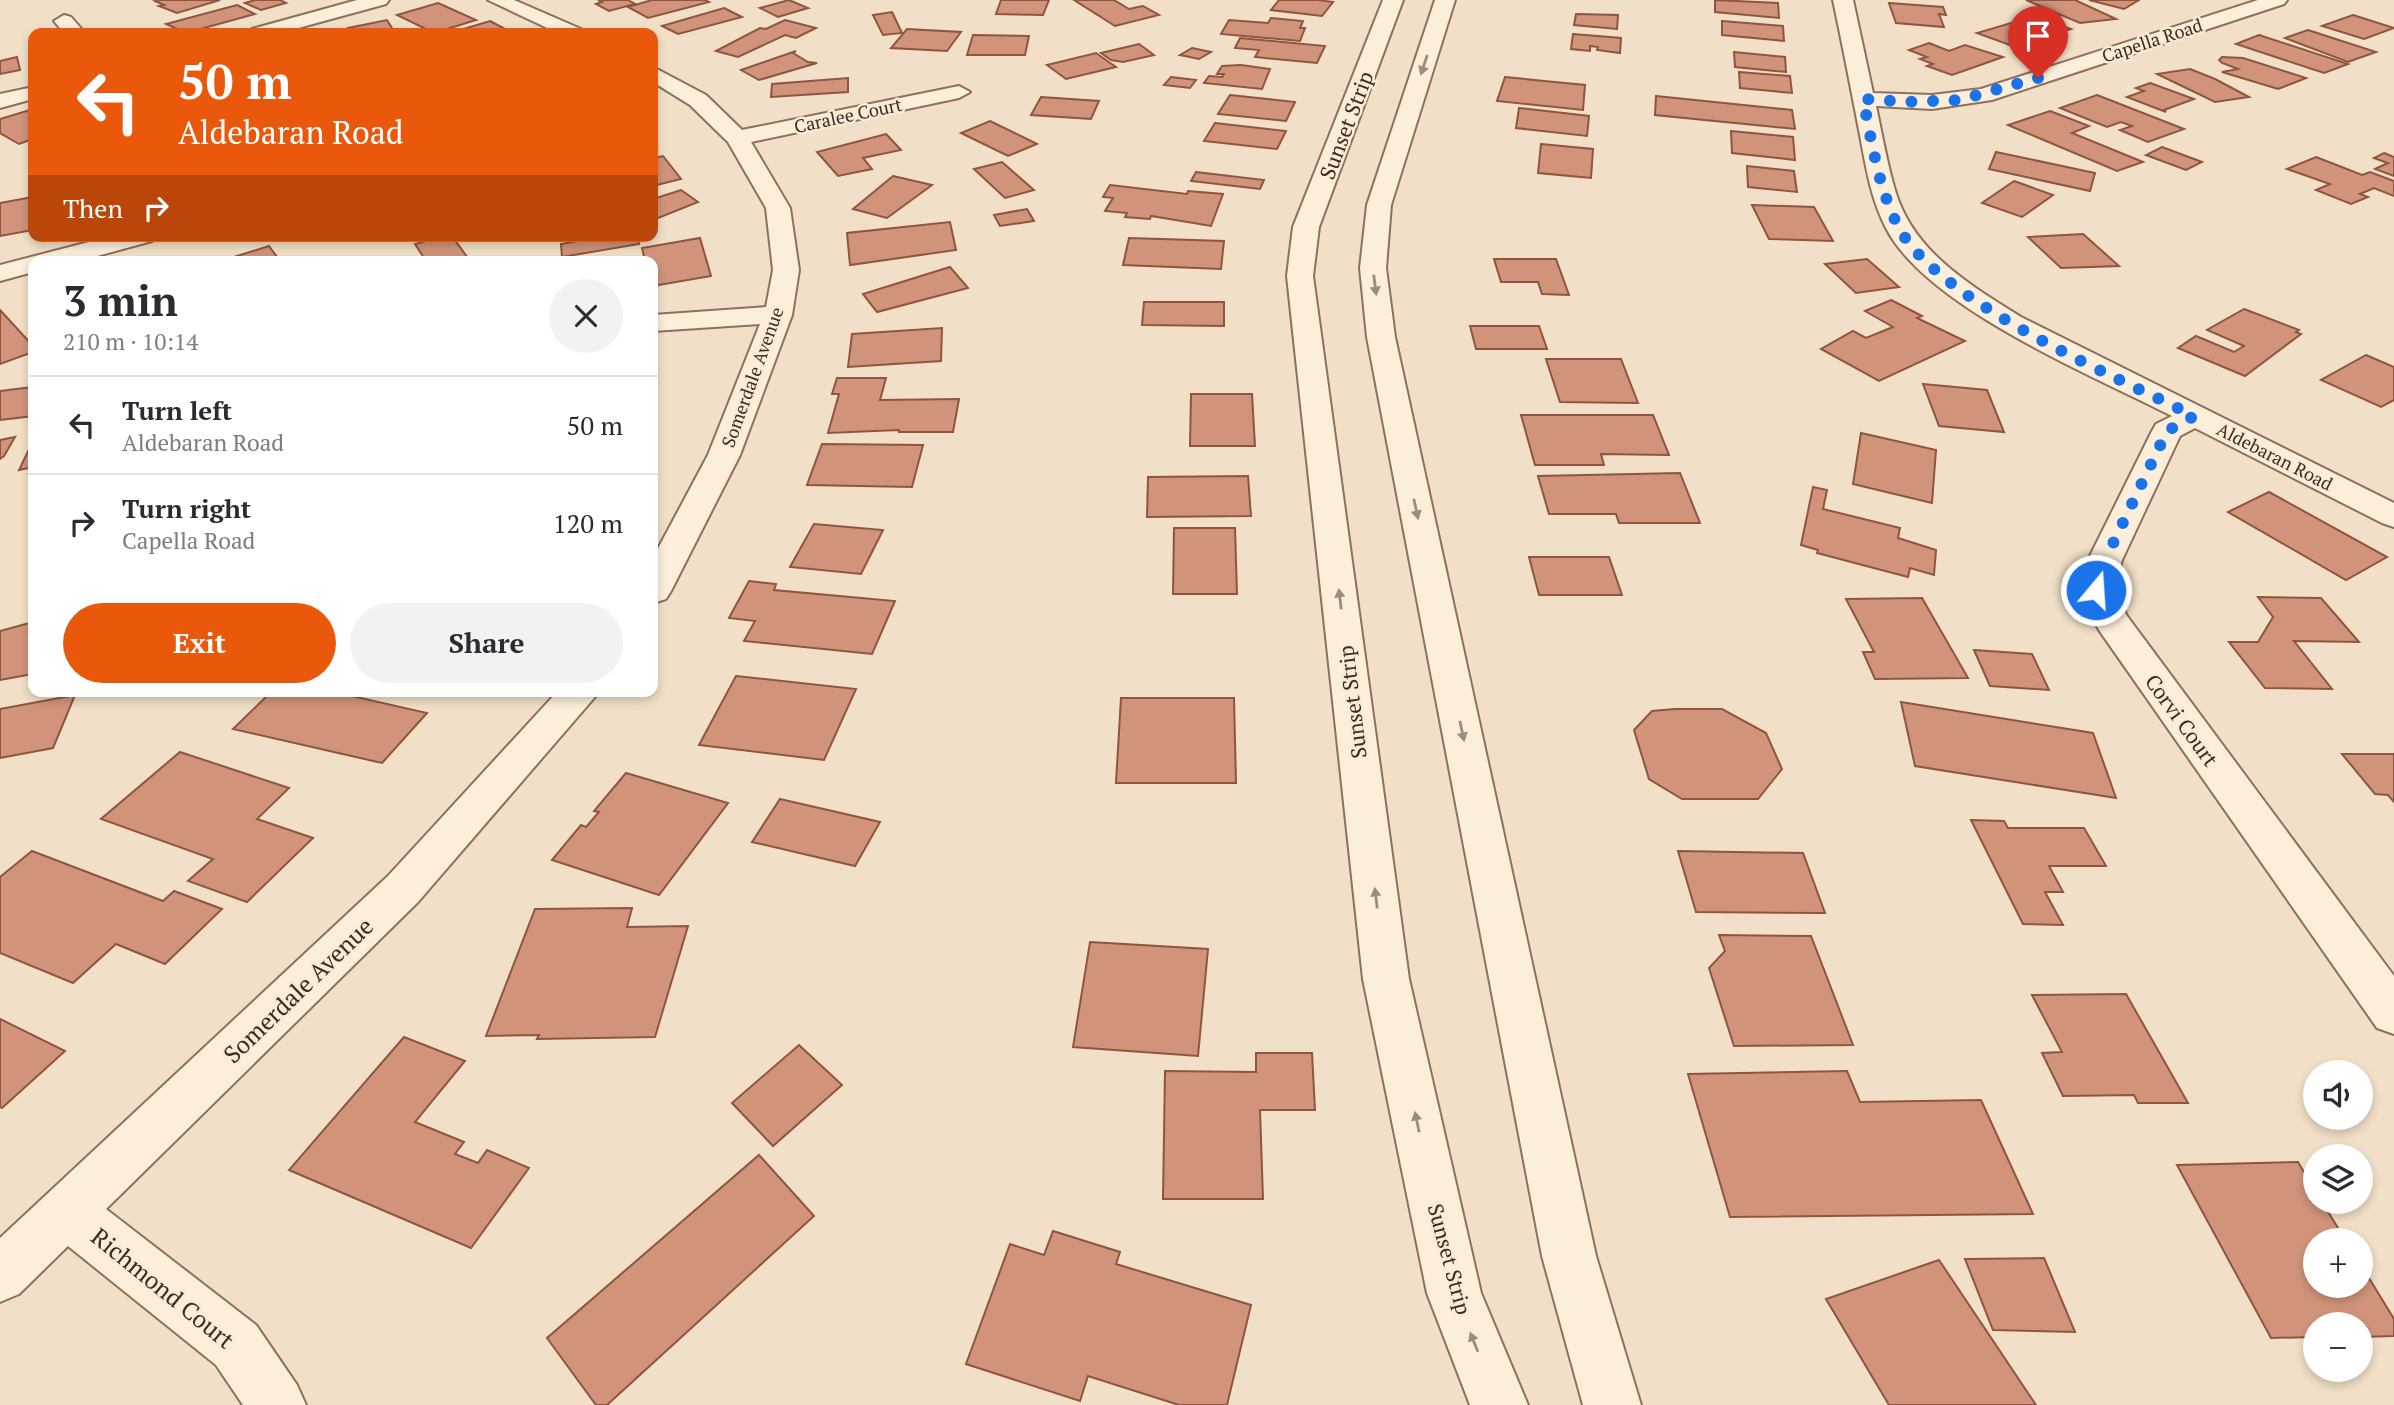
<!DOCTYPE html>
<html lang="en">
<head>
<meta charset="utf-8">
<style>
	:root { --surface:#fff; --page:#f2f2f3; --text:#2b2b33; --muted:#7c7c81; --line:#e1e1e2; --accent:#ea580c }
	body { margin:0; font-family:"PT Serif",serif; background:var(--page); color:var(--text); height:100vh; display:flex; flex-direction:column; font-size:26px; white-space:nowrap }
	* { box-sizing:border-box; margin:0 }
	p { font-size:23px; color:var(--muted) }
	.icon { flex:none; width:38px; height:38px; fill:none; stroke:currentColor; stroke-width:2; stroke-linecap:round; stroke-linejoin:round }
	.map { position:relative; flex:1; overflow:hidden }
	.side { position:absolute; left:28px; top:256px; width:630px; height:441px; display:flex; flex-direction:column; background:var(--surface); border-radius:14px; box-shadow:0 4px 10px #0003 }
	.side>* { flex:none }
	.hud { position:absolute; left:28px; top:28px; width:630px; height:214px; border-radius:14px; box-shadow:0 4px 10px #0003; background:#ea580c; color:#fff; overflow:hidden }
	.tools { position:absolute; left:2303px; top:1060px; display:grid; gap:14px }
	.tools a { display:grid; place-items:center; width:70px; height:70px; border-radius:50%; background:var(--surface); box-shadow:0 4px 10px #0003; font-size:35px }
	.pin { position:absolute; display:grid; place-items:center; width:60px; height:60px; color:#fff; margin:-72px -30px; border-radius:50% 50% 50% 0; rotate:-45deg; box-shadow:0 0 7px #0007 }
	.pin .icon { rotate:45deg }
	.me { position:absolute; width:77px; margin:-38px; rotate:18deg; stroke-linejoin:round; filter:drop-shadow(0 0 5px #0008) }
	.turn { display:flex; align-items:center; gap:24px; height:147px; padding:0 35px; font-size:32px }
	.turn .icon { width:91px; height:91px; stroke-width:2.5 }
	.turn b { display:block; font-size:49px; line-height:60px }
	.then { display:flex; align-items:center; height:66px; padding:0 35px; background:#0003; gap:14px; font-size:26px }
	.round { display:grid; place-items:center; flex:none; width:74px; height:74px; border-radius:37px; background:var(--page) }
	.headline { display:flex; align-items:center; justify-content:space-between; height:119px; padding:0 35px }
	h1 { font-size:42px; font-weight:700; line-height:52px }
	.action { display:flex; gap:14px; margin-top:auto; padding:14px 35px }
	.action a { flex:1; height:80px; border-radius:42px; background:var(--accent); color:#fff; font-size:28px; font-weight:700; line-height:80px; text-align:center }
	.action a+a { background:var(--page); color:var(--text) }
	ul { padding:0; list-style:none }
	li { display:flex; align-items:center; gap:21px; height:98px; padding:0 35px; border-top:2px solid var(--line) }
	li div { flex:1 }
	li b { display:block; font-size:26px }
	li em { font-style:normal }
	.map>svg:first-child { display:block }
</style>
</head>
<body>
<div class="map">
<svg width="2394" height="1405" viewBox="0 0 2394 1405">
	<rect width="100%" height="100%" fill="#f1e0c7"/>
	<!-- building -->
	<g fill="#d1947b" stroke="#8f553f" stroke-width="2">
		<path d="M160 0H220L177 13 159 6 164 5 155 1Z"/>
		<path d="M255 0H280L286 3 261 10 245 3Z"/>
		<path d="M598 0H628L635 4 609 11 596 4 602 2Z"/>
		<path d="M652 0H705L709 2 648 18 628 7Z"/>
		<path d="M789 0 808 8 778 17 760 8Z"/>
		<path d="M1001 0H1049L1043 15 996 14Z"/>
		<path d="M1074 0H1114L1129 9 1143 6 1159 15 1115 26Z"/>
		<path d="M1279 0H1318L1333 2 1322 16 1271 10Z"/>
		<path d="M1715 0 1778 3 1779 18 1715 12Z"/>
		<path d="M2026 0H2075L2116 19 2080 23Z"/>
		<path d="M2089 0H2139L2124 9Z"/>
		<path d="M438 3 476 20 434 33 397 15Z"/>
		<path d="M1889 3 1943 7 1946 15 1939 14 1944 27 1896 23Z"/>
		<path d="M237 5 255 14 186 33 166 24Z"/>
		<path d="M724 8 742 17 678 34 662 26Z"/>
		<path d="M892 12 902 33 883 35 873 15Z"/>
		<path d="M1576 14 1618 15 1617 29 1574 25Z"/>
		<path d="M2353 15 2394 28 2364 39 2322 26Z"/>
		<path d="M2035 16 2071 29 2040 37 2046 39 2018 48 1977 33Z"/>
		<path d="M1271 18 1303 21 1300 28H1305L1300 41 1221 34 1229 20 1268 23Z"/>
		<path d="M387 20 395 33H351L348 28Z"/>
		<path d="M785 20 816 28 796 38 785 35 738 57 716 51 760 28 766 29Z"/>
		<path d="M490 21 509 31 466 33 460 30Z"/>
		<path d="M1722 21 1783 26 1784 41 1722 35Z"/>
		<path d="M907 29 961 32 947 51 891 48Z"/>
		<path d="M2308 30 2376 52 2348 62 2285 38Z"/>
		<path d="M1573 34 1621 38 1620 53 1597 50 1598 47 1590 46V51L1571 49Z"/>
		<path d="M973 35 1029 36 1025 55H967Z"/>
		<path d="M2259 35 2348 64 2324 73 2236 44Z"/>
		<path d="M1240 38 1325 46 1317 63 1255 57 1259 50 1235 48Z"/>
		<path d="M1929 43 1949 51 1965 45 2003 57 1952 75 1927 66 1933 64 1920 59 1927 57 1909 50Z"/>
		<path d="M1139 44 1154 55 1123 62 1111 60 1101 53Z"/>
		<path d="M1192 48 1211 52 1199 59 1180 55Z"/>
		<path d="M796 51 793 53 808 62 817 63 759 80 741 70Z"/>
		<path d="M1734 52 1785 57 1786 72 1735 67Z"/>
		<path d="M1096 53 1116 67 1066 79 1047 65Z"/>
		<path d="M17 57 20 70 0 74V61Z"/>
		<path d="M2222 57 2243 58 2306 78 2278 89 2222 72 2238 69 2222 63 2219 60Z"/>
		<path d="M1241 65 1270 69 1262 89 1204 83 1209 76 1222 77 1224 74H1217L1222 66Z"/>
		<path d="M2190 69 2215 79 2249 97 2215 102 2157 74Z"/>
		<path d="M1739 72 1790 76 1792 93 1740 88Z"/>
		<path d="M1171 77 1196 80 1190 88 1164 85Z"/>
		<path d="M1505 77 1585 85 1583 110 1497 101Z"/>
		<path d="M848 78V92L771 97 772 84Z"/>
		<path d="M2150 83 2194 99 2164 110 2166 112 2127 97 2144 91 2136 88Z"/>
		<path d="M1230 95 1295 102 1286 121 1218 114Z"/>
		<path d="M2097 95 2184 129 2148 142 2120 130 2132 126 2121 122 2107 127 2060 108Z"/>
		<path d="M1656 96 1792 110 1795 129 1655 115Z"/>
		<path d="M1041 97 1099 101 1091 119 1031 115Z"/>
		<path d="M1519 108 1589 116 1587 136 1516 128Z"/>
		<path d="M33 109V139L19 144 0 133V119Z"/>
		<path d="M2050 111 2089 126 2072 133 2143 162 2117 171 2008 125Z"/>
		<path d="M990 121 1037 144 1008 156 961 133Z"/>
		<path d="M1215 123 1286 131 1277 149 1204 141Z"/>
		<path d="M1731 131 1793 137 1795 160 1732 153Z"/>
		<path d="M886 134 901 150 863 158 872 169 838 176 817 152Z"/>
		<path d="M1541 144 1593 149 1591 178 1538 173Z"/>
		<path d="M2162 147 2202 162 2186 170 2146 155Z"/>
		<path d="M1996 152 2095 173 2090 191 1989 169Z"/>
		<path d="M2384 153 2394 157V176L2375 169 2388 163 2374 158Z"/>
		<path d="M663 156 681 179 653 186V158Z"/>
		<path d="M2316 157 2362 175 2370 172 2394 181V196L2374 188 2360 194 2368 197 2351 204 2316 190 2330 184 2287 169Z"/>
		<path d="M1002 162 1034 190 1005 198 974 169Z"/>
		<path d="M1747 166 1794 171 1797 192 1748 187Z"/>
		<path d="M1196 172 1264 180 1260 189 1191 181Z"/>
		<path d="M893 176 932 185 887 218 853 209Z"/>
		<path d="M2014 181 2053 195 2022 217 1982 203Z"/>
		<path d="M1110 185 1187 194 1188 191 1223 194 1211 226 1151 216 1150 219 1125 217 1127 213 1105 211 1113 198 1103 197Z"/>
		<path d="M681 190 698 202 653 220V199Z"/>
		<path d="M33 197V230L0 236V203Z"/>
		<path d="M1752 205 1814 207 1833 241 1769 239Z"/>
		<path d="M1027 209 1034 221 1000 226 994 215Z"/>
		<path d="M950 222 956 250 850 265 847 233Z"/>
		<path d="M2083 234 2119 266 2061 268 2028 237Z"/>
		<path d="M445 236H452L470 261H426L415 244Z"/>
		<path d="M606 236H637L639 244 562 257 561 244Z"/>
		<path d="M700 238 711 276 653 286V261H645L642 248Z"/>
		<path d="M1129 238 1224 241 1221 269 1123 265Z"/>
		<path d="M269 246 280 261H221Z"/>
		<path d="M1494 259H1556L1569 295 1542 294 1538 282H1501Z"/>
		<path d="M1867 259 1899 287 1856 293 1825 264Z"/>
		<path d="M950 267 968 288 877 312 863 294Z"/>
		<path d="M1891 300 1922 316 1917 318 1965 341 1879 381 1821 349 1853 331 1866 338 1893 327 1865 311Z"/>
		<path d="M1144 302H1224V326L1142 325Z"/>
		<path d="M2244 309 2299 330 2296 332 2301 334 2245 376 2178 348 2196 336 2234 352 2244 346 2207 330Z"/>
		<path d="M0 310 33 346V352L0 364Z"/>
		<path d="M1470 326H1539L1547 349H1476Z"/>
		<path d="M942 328 941 361 848 367 852 334Z"/>
		<path d="M2366 355 2394 367V400L2381 407 2321 380Z"/>
		<path d="M1546 359H1621L1638 403 1560 402Z"/>
		<path d="M837 378H886L880 400 959 399 953 432H899V430L828 433 839 394H832Z"/>
		<path d="M1923 384 1987 390 2004 432 1939 426Z"/>
		<path d="M33 387V416L0 420V391Z"/>
		<path d="M1191 394H1252L1255 446H1190Z"/>
		<path d="M1521 415H1653L1669 455 1601 454 1604 465H1535Z"/>
		<path d="M1861 433 1936 450 1932 503 1853 484Z"/>
		<path d="M15 437 4 456 0 459V440Z"/>
		<path d="M33 441V467L19 470Z"/>
		<path d="M822 444 923 445 912 487 807 485Z"/>
		<path d="M1680 473 1700 523H1619L1616 514H1549L1538 476Z"/>
		<path d="M1248 476 1251 516 1147 517 1148 477Z"/>
		<path d="M1813 487 1827 490 1823 509 1900 528 1898 538 1936 550 1934 575 1910 568 1908 577 1817 553 1818 550 1801 545Z"/>
		<path d="M2269 492 2387 557 2346 580 2228 512Z"/>
		<path d="M814 524 883 530 861 574 790 567Z"/>
		<path d="M1174 528H1235L1237 594H1173Z"/>
		<path d="M1529 557H1609L1622 595H1539Z"/>
		<path d="M749 581 776 584 774 590 895 601 872 654 744 641 755 621 729 618Z"/>
		<path d="M2258 597 2321 598 2359 642 2294 641 2332 689 2265 688 2229 642H2258L2273 617Z"/>
		<path d="M1922 598 1968 678 1875 679 1863 652H1874L1846 599Z"/>
		<path d="M33 622V674L0 680V631Z"/>
		<path d="M1974 650 2032 654 2049 690 1990 686Z"/>
		<path d="M736 676 856 689 824 760 699 745Z"/>
		<path d="M272 691H330L427 713 382 763 233 729Z"/>
		<path d="M75 695 53 748 0 758V709Z"/>
		<path d="M1121 698H1234L1236 783H1116Z"/>
		<path d="M1901 702 2093 733 2116 798 1915 766Z"/>
		<path d="M1675 709H1722L1766 733 1782 769 1758 799H1682L1649 779 1634 730 1652 711Z"/>
		<path d="M180 752 289 788 257 819 313 838 247 902 188 881 213 859 101 819Z"/>
		<path d="M2342 754H2394V802L2388 795 2375 794Z"/>
		<path d="M626 773 728 803 659 895 552 860 581 825 586 827 599 812 594 811Z"/>
		<path d="M780 799 880 822 855 866 752 842Z"/>
		<path d="M1971 820 2004 821 2008 828H2084L2106 866H2049L2063 892H2045L2063 925 2023 924Z"/>
		<path d="M32 851 163 901 174 891 222 909 165 964 116 944 73 983 0 953V877Z"/>
		<path d="M1678 851 1803 853 1825 913 1696 912Z"/>
		<path d="M632 908 627 927 688 926 655 1037 537 1039 539 1035 486 1036 535 909Z"/>
		<path d="M1719 935 1811 936 1853 1045 1734 1046 1709 968 1725 951Z"/>
		<path d="M1090 942 1208 949 1198 1056 1073 1047Z"/>
		<path d="M2126 994 2188 1103H2138L2134 1095 2063 1096 2042 1053 2062 1052 2032 995Z"/>
		<path d="M0 1019 65 1051 2 1108 0 1107Z"/>
		<path d="M404 1037 465 1061 415 1122 464 1142 455 1154 478 1163 487 1150 529 1168 471 1248 289 1170Z"/>
		<path d="M799 1045 842 1085 773 1146 732 1103Z"/>
		<path d="M1256 1053H1312L1315 1110H1260L1263 1199H1163L1165 1071 1256 1072Z"/>
		<path d="M1847 1071 1860 1102 1981 1100 2033 1214 1730 1217 1688 1074Z"/>
		<path d="M759 1155 814 1216 607 1405H596L547 1338Z"/>
		<path d="M2298 1162 2315 1191V1202H2322L2346 1241H2315V1286H2361V1265L2394 1319V1336L2361 1337V1325H2315V1337L2271 1338 2177 1165Z"/>
		<path d="M1053 1231 1120 1252 1116 1264 1251 1305 1227 1405H1179L1088 1376 1080 1401 966 1364 1010 1244 1044 1255Z"/>
		<path d="M2044 1258 2075 1332 1993 1330 1965 1259Z"/>
		<path d="M1939 1260 2036 1405H1889L1826 1299Z"/>
	</g>
	<g fill="none" stroke-linecap="round" stroke-linejoin="round">
		<!-- minor casing -->
		<g stroke="#8e705b" stroke-width="4">
			<g id="minor">
				<path d="M357 0H389L386 4 280 33H249L252 29Z"/>
				<path d="M488 0H514L581 29 584 33H558Z"/>
				<path d="M1383 0H1403L1319 227 1313 276 1409 979 1481 1293 1528 1405H1470L1427 1293 1363 979 1287 276 1293 227Z"/>
				<path d="M1435 0H1455L1391 205 1386 268 1395 337 1596 1256 1641 1405H1583L1542 1256 1367 337 1360 268 1367 205Z"/>
				<path d="M1833 0H1853L1873 93 1932 95 1981 89 2258 0H2287L2284 4 1992 100 1932 109 1876 106C1882 134 1887 163 1895 190 1913 252 1970 285 2021 317L2394 503V527L2382 523 2195 428 2180 436 2122 560 2114 589 2127 616 2394 976V1034L2377 1028 2099 630 2078 589 2088 560 2152 431 2156 424 2172 416C2092 375 1926 307 1886 228 1869 195 1865 160 1858 125 1850 84 1842 42 1833 0Z"/>
				<path d="M64 15 71 17 85 33H64L54 21Z"/>
				<path d="M653 67 706 95 742 130 959 86 970 92 959 98 751 142 790 208 799 270 792 315 740 455 671 591 666 599 653 603V558L708 455 760 324 653 331V315L766 307 773 270 766 208 728 142 690 105 653 82Z"/>
				<path d="M33 87V99L0 108V94Z"/>
				<path d="M112 236H156L152 241 79 261H33V272L0 281V265Z"/>
				<path d="M558 691H600L418 902 106 1209 256 1325 297 1385 306 1405H243L216 1365 68 1246 19 1294 0 1302V1238L388 876Z"/>
			</g>
		</g>
		<!-- minor -->
		<use href="#minor" fill="#fbeedb" fill-rule="evenodd"/>
	</g>
	<!-- one-way arrows -->
	<defs><path id="oneway-solid" d="M-6-.8H1V-3.2L6.5 0L1 3.2V.8H-6Z" transform="scale(1.75)"/></defs>
	<g fill="#9c8c7d">
		<use href="#oneway-solid" transform="translate(1424 65) rotate(108)"/>
		<use href="#oneway-solid" transform="translate(1375 285) rotate(83)"/>
		<use href="#oneway-solid" transform="translate(1416 509) rotate(78)"/>
		<use href="#oneway-solid" transform="translate(1340 599) rotate(-97)"/>
		<use href="#oneway-solid" transform="translate(1462 731) rotate(78)"/>
		<use href="#oneway-solid" transform="translate(1376 898) rotate(-97)"/>
		<use href="#oneway-solid" transform="translate(1417 1122) rotate(-102)"/>
		<use href="#oneway-solid" transform="translate(1474 1342) rotate(-112)"/>
	</g>
	<g fill="none" stroke-linecap="round" stroke-linejoin="round">
		<!-- route -->
		<path stroke="#1a73e8" stroke-width="12" stroke-dasharray="0 21.6" d="M2038 78 1959 100 1907 102 1863 99C1872 142 1878 187 1898 226 1937 302 2117 377 2194 416L2167 431 2105 560 2096 590"/>
	</g>
	<g text-anchor="middle" dominant-baseline="central" stroke-width="5" stroke-linejoin="round" paint-order="stroke">
		<!-- far-street labels -->
		<g font-size="18" fill="#3e2a1f" stroke="#f8ebd7">
			<text transform="translate(2152 40) rotate(-18)">Capella Road</text>
			<text transform="translate(848 115) rotate(-12)">Caralee Court</text>
			<text transform="translate(752 377) rotate(-70)">Somerdale Avenue</text>
			<text transform="translate(2275 456) rotate(27)">Aldebaran Road</text>
		</g>
		<!-- street labels -->
		<g font-size="21" fill="#3e2a1f" stroke="#f8ebd7">
			<text transform="translate(1346 125) rotate(-69)">Sunset Strip</text>
			<text transform="translate(1352 702) rotate(-97)">Sunset Strip</text>
			<text transform="translate(2182 720) rotate(54)">Corvi Court</text>
			<text transform="translate(1450 1259) rotate(75)">Sunset Strip</text>
		</g>
		<!-- near-street labels -->
		<g font-size="24" fill="#3e2a1f" stroke="#f8ebd7">
			<text transform="translate(298 990) rotate(-44)">Somerdale Avenue</text>
			<text transform="translate(163 1288) rotate(39)">Richmond Court</text>
		</g>
	</g>
</svg>
<div class="tools">
<a><svg class="icon" aria-label="sound" viewBox="0 0 24 24"><path d="M4 9h4l5-4v14l-5-4H4zM17 9q2 3 0 6"/></svg></a>
<a><svg class="icon" aria-label="layers" viewBox="0 0 24 24"><path d="M12 4l9 5-9 5-9-5zM3 14l9 5 9-5"/></svg></a>
<a>+</a>
<a>−</a>
</div>
<div class="pin" style="left:2038px;top:78px;background:#d93025"><svg class="icon" aria-label="arrive" viewBox="0 0 24 24"><path d="M6 21V4h12l-3 4 3 4H6"/></svg></div>
<svg class="me" style="left:2096px;top:590px" viewBox="-20 -20 40 40"><circle r="17" fill="#1a73e8" stroke="#fff" stroke-width="3"/><path d="M0-11L8 9 0 5-8 9z" fill="#fff"/></svg>
<div class="hud">
<div class="turn"><svg class="icon" aria-label="left" viewBox="0 0 24 24"><path d="M17 20v-9H6M10 6l-5 5 5 5"/></svg><div><b>50 m</b>Aldebaran Road</div></div>
<div class="then">Then<svg class="icon" aria-label="right" viewBox="0 0 24 24"><path d="M7 20v-9h11M14 6l5 5-5 5"/></svg></div>
</div>
<section class="side">
<div class="headline"><div><h1>3 min</h1><p>210 m · 10:14</p></div><a class="round"><svg class="icon" aria-label="close" viewBox="0 0 24 24"><path d="M6 6l12 12M18 6L6 18"/></svg></a></div>
<ul>
<li><svg class="icon" aria-label="left" viewBox="0 0 24 24"><path d="M17 20v-9H6M10 6l-5 5 5 5"/></svg><div><b>Turn left</b><p>Aldebaran Road</p></div><em>50 m</em></li>
<li><svg class="icon" aria-label="right" viewBox="0 0 24 24"><path d="M7 20v-9h11M14 6l5 5-5 5"/></svg><div><b>Turn right</b><p>Capella Road</p></div><em>120 m</em></li>
</ul>
<div class="action"><a>Exit</a><a>Share</a></div>
</section>
</div>
</body>
</html>
